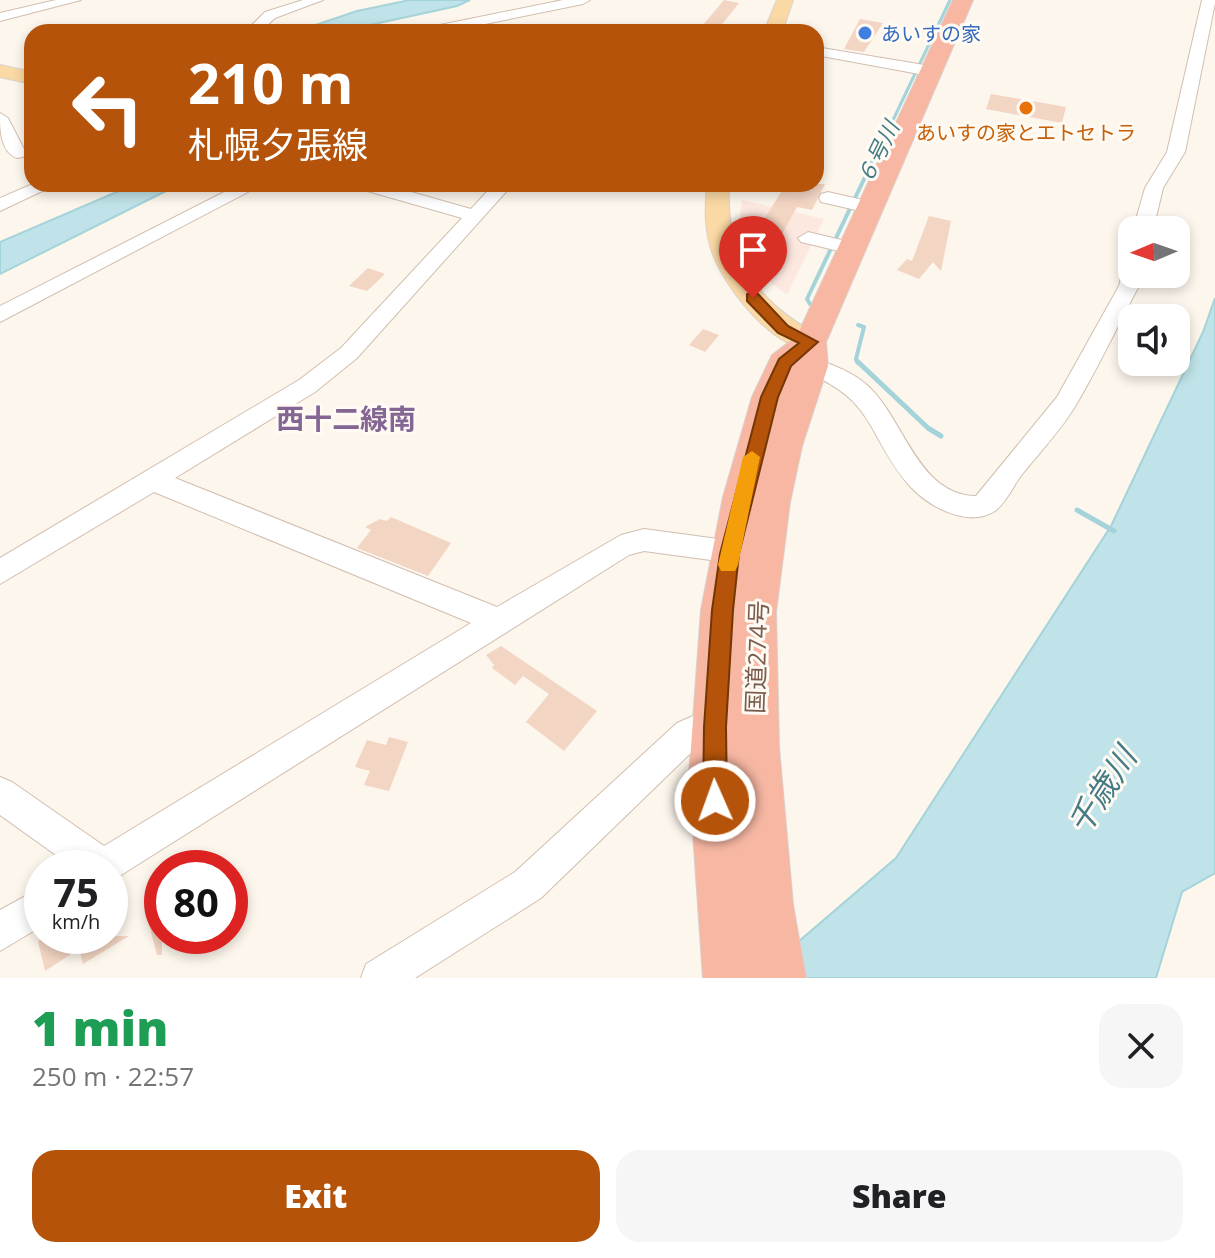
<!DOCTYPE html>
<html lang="en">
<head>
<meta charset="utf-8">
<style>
	:root { --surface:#fff; --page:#f6f6f6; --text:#202124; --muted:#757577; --accent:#b45309 }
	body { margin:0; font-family:"Open Sans","Noto Sans JP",sans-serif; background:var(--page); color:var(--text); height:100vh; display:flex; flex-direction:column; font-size:30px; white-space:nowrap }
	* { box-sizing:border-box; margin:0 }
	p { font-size:26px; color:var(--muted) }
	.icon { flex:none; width:44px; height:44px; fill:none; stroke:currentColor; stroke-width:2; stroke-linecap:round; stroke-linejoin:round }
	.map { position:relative; height:978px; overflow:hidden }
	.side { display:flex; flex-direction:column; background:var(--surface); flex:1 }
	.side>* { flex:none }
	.guide { position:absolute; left:24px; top:24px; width:800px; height:168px; border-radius:24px; box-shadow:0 4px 12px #0003; background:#b45309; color:#fff; overflow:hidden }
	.needle { width:52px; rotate:268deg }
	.buttons { position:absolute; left:1118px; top:216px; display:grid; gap:16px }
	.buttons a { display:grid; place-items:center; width:72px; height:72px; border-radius:16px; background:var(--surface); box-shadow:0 4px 12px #0003; font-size:40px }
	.speed { position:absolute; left:24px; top:850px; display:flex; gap:16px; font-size:40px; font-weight:700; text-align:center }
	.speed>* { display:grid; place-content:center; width:104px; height:104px; border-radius:50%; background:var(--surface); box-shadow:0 4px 12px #0003; line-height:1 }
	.speed small { font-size:20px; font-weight:400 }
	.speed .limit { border:12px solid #d22; background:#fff; color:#111 }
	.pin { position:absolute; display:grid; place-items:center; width:68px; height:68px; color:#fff; margin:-82px -34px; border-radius:50% 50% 50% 0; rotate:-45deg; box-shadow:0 0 8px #0007 }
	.pin .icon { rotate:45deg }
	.me { position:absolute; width:88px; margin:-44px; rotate:358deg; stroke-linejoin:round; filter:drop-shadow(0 0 6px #0008) }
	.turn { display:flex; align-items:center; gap:28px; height:168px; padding:0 32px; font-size:36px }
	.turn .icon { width:104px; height:104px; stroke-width:2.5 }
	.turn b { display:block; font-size:56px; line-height:68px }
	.round { display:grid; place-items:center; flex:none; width:84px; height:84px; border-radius:24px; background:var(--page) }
	.summary { display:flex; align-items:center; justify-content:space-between; height:136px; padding:0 32px }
	h1 { font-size:48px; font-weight:800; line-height:60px; color:#1e9e55 }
	.action { display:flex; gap:16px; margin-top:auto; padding:16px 32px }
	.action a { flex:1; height:92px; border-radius:24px; background:var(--accent); color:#fff; font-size:32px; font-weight:800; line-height:92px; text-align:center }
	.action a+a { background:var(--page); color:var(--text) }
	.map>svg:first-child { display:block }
</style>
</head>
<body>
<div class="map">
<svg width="1215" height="978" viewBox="0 0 1215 978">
	<rect width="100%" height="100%" fill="#fdf6ec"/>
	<!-- commercial -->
	<path fill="#fde8e0" d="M742 200 824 219 787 295 750 266V240L740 217Z"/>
	<!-- water -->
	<g fill="#bfe3e8" stroke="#a5d3da" stroke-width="2">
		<path d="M410 0H470L457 6 338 32H295L357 11Z"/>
		<path d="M135 184H180L0 274V242Z"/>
		<path d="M1215 298V873L1182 892 1156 978H756L896 858 1111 526 1203 332Z"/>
	</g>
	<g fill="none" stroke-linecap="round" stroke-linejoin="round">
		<!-- stream-far2 -->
		<path stroke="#a5d3da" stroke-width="3" d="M875 158 950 0"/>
		<!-- stream-far1 -->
		<g stroke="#a5d3da" stroke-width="4">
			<path d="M810 304 807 299 875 156"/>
			<path d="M858 363 856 359 864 327 858 325"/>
		</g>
		<!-- stream -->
		<g stroke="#a5d3da" stroke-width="5">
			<path d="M857 361 928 428 941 436"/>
			<path d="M1077 510 1114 531"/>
		</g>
	</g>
	<!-- building -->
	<g fill="#f3d5c3">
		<path d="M724 0 739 3 716 32H697Z"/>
		<path d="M860 19 883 23 864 52 844 49Z"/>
		<path d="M991 94 1066 107 1062 123 986 109Z"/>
		<path d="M786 184H825L812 210 797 207 776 245 752 239Z"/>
		<path d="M929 216 951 221 941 271 933 262 919 279 897 270 907 259 912 261Z"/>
		<path d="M368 268 385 274 367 291 349 286Z"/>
		<path d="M703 329 719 335 705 352 689 345Z"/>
		<path d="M391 517 451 543 428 576 357 548 371 530 365 527 380 519 387 521Z"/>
		<path d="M501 646 597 711 564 751 526 722 549 694 523 676 515 685 492 668 494 665 486 655Z"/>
		<path d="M389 737 408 742 389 791 364 785 370 771 355 767 367 740 386 745Z"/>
		<path d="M162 900V955H157L145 909Z"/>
		<path d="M46 936H129L83 964 79 949 45 971 38 941Z"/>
	</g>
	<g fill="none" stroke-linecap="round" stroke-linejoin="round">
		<!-- minor casing -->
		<g stroke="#d1beb0" stroke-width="2">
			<g id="minor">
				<path d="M56 0H81L0 21V13Z"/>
				<path d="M303 0H323L275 18 260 32H245L265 12Z"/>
				<path d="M563 0H590L583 4 446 32H418L425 28Z"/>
				<path d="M1202 0H1215V3L1185 152 1163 188 1153 230H1133L1145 188 1167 152Z"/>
				<path d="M816 47 930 66 938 71 930 76 816 55Z"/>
				<path d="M0 113 8 118 26 153 23 157 17 158C0 152 0 129 0 113Z"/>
				<path d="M33 184H57L0 211V198Z"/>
				<path d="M240 184H263L0 322V306Z"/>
				<path d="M354 184H383L471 209 494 184H513L357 358 315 392 175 478 497 607 621 535 644 529 748 543 758 546 762 554 758 562 748 565 644 551 629 555 110 882V868H74L0 815V777L12 782 104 846 471 623 154 492 0 584V558L299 380 341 348 462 218 357 188Z"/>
				<path d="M828 192 876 203 878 207 869 213 821 202 819 198 821 194Z"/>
				<path d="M808 232 858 244 861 248 851 254 801 242 798 238Z"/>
				<path d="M1132 268V274H1142L1139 286C1118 325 1099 366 1076 405 1061 430 1039 453 1020 477 1013 487 1005 504 995 511 967 529 926 505 908 484 865 432 876 400 803 371L800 366 803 361 811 358C832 364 856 373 871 389 905 423 919 495 976 496L1057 397 1119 286 1122 274Z"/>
				<path d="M726 712 737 716 742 727 737 738 699 745 541 898 415 978H361L366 964 515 872 677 723 700 713Z"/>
				<path d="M42 887V926L0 951V910Z"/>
			</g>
		</g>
		<!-- major casing -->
		<g stroke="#dad1cd" stroke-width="2">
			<g id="major">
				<path d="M777 0H793L782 32H764Z"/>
				<path d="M0 65 32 72V84L0 77Z"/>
				<path d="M707 184H729C725 258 756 302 820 336L824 342 820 348C780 359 727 290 714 257 704 233 705 209 707 184Z"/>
			</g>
		</g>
		<!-- highway casing -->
		<g stroke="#dad1cd" stroke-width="2">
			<path id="highway" d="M953 0H973L826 342 828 366 802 446 790 502 776 612 779 747 793 905 806 978H703L689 775 701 610 723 497 752 397 772 355 797 336Z"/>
		</g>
		<!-- minor -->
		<use href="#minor" fill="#fff" fill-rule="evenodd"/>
		<!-- major -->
		<use href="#major" fill="#fbd9a5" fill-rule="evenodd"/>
		<!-- highway -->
		<use href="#highway" fill="#f7b7a3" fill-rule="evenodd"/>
	</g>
	<!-- route -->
	<path fill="#b45309" stroke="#753606" stroke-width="2" d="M753 293 758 294 788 326 818 342 791 366 778 397 739 554 733 610 726 727 727 801 723 809 715 813 706 809 703 801 704 727 712 610 720 554 761 397 779 359 799 343 778 333 747 301V294Z"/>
	<!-- slow -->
	<path fill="#f59e0b" d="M752 451 760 457 738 565 735 571H721L718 565 743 457Z"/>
	<!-- markers -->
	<circle fill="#3f7fe0" stroke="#fffaf3" stroke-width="3" cx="865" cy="33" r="8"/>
	<circle fill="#e8710a" stroke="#fffaf3" stroke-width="3" cx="1026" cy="108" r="8"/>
	<g text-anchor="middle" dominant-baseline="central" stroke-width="6" stroke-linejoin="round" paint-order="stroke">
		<!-- far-shop labels -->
		<g font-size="20" fill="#366cbe" stroke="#fffaf3" text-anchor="start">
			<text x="881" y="33">あいすの家</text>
		</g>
		<!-- far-food labels -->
		<g font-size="20" fill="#c56008" stroke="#fffaf3">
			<text x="1026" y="132">あいすの家とエトセトラ</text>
		</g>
		<!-- far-water labels -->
		<g font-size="22" font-style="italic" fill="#437c86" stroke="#fffaf3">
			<text transform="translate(877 152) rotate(-64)">６号川</text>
		</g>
		<!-- street labels -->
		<g font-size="24" fill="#7a5c4d" stroke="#fffaf3">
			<text transform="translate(756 657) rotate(-88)">国道274号</text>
		</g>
		<!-- quarter labels -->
		<g font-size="28" font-weight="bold" fill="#846695" stroke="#fffaf3">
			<text x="346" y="418">西十二線南</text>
		</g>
		<!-- near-water labels -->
		<g font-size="32" font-style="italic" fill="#437c86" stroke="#fffaf3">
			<text transform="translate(1101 790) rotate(-57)">千歳川</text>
		</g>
	</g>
</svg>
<div class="buttons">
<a><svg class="needle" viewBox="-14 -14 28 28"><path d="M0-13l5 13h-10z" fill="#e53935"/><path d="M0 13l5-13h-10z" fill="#757577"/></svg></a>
<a><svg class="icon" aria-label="sound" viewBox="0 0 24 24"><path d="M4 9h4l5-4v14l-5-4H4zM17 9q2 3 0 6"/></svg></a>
</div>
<div class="speed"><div>75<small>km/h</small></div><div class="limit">80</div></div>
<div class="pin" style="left:753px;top:298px;background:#d93025"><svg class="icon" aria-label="arrive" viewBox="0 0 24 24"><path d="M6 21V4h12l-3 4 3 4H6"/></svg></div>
<svg class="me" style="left:715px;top:801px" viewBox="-20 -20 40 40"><circle r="17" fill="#b45309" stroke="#fff" stroke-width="3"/><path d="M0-11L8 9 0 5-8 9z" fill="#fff"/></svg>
<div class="guide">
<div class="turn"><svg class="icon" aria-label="left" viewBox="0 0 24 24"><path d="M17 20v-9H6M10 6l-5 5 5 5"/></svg><div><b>210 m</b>札幌夕張線</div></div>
</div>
</div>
<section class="side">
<div class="summary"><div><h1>1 min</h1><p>250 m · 22:57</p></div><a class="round"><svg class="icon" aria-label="close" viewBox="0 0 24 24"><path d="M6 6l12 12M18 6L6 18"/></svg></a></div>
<div class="action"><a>Exit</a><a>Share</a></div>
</section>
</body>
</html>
